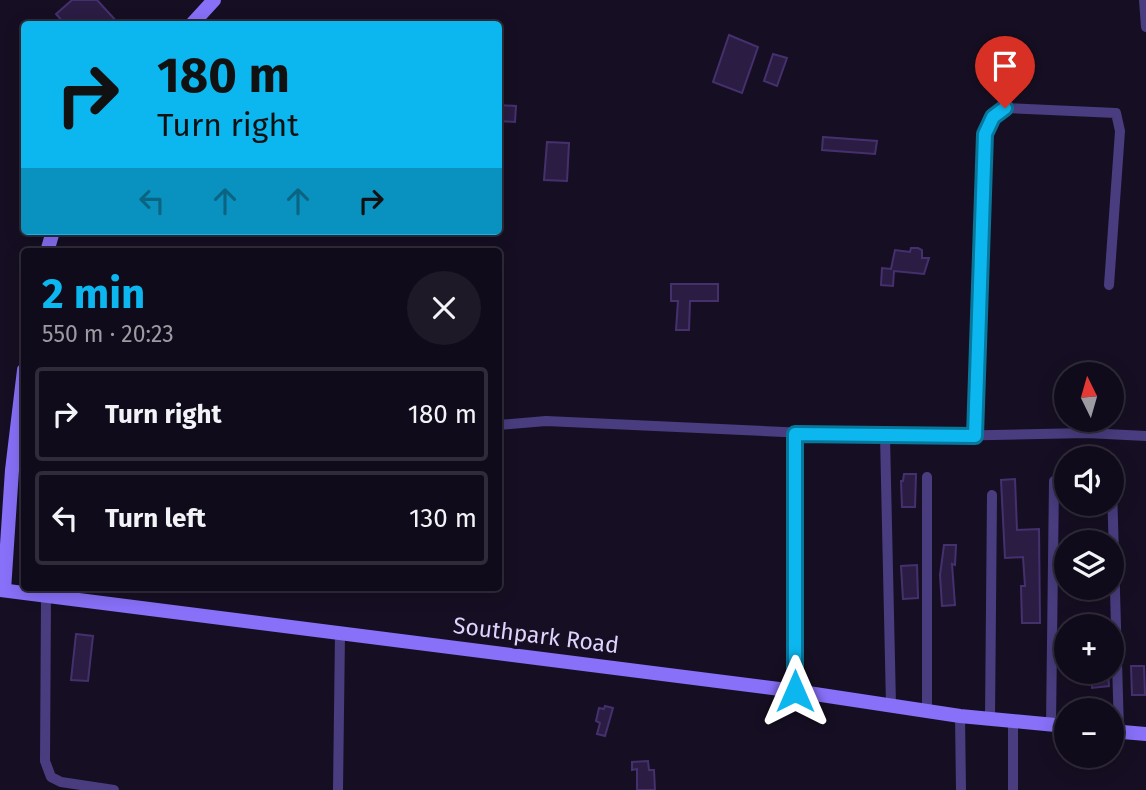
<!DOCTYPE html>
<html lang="en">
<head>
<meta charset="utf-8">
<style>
	:root { --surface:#100b1a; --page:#1e1927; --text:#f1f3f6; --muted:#9c9ba2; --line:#302b39; --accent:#0cb7f0 }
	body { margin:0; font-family:"Fira Sans",sans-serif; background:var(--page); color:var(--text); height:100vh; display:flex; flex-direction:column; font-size:26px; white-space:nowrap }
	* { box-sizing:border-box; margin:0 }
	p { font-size:23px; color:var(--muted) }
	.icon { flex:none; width:38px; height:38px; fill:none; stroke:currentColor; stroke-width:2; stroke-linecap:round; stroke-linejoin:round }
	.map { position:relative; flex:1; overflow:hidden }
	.details { position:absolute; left:21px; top:248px; width:481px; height:343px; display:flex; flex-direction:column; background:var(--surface); border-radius:7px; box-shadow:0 4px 18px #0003,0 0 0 2px var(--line) }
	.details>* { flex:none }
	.banner { position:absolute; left:21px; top:21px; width:481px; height:214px; border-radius:7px; box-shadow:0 4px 18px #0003,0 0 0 2px var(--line); background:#0cb7f0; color:#111; overflow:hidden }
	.needle { width:46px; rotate:355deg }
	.tools { position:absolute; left:1054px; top:362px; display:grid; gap:14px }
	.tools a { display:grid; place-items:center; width:70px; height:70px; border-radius:50%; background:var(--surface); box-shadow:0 4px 18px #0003,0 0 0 2px var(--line); font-size:35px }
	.pin { position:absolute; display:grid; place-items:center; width:60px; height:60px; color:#fff; margin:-72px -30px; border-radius:50% 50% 50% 0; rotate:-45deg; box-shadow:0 0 7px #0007 }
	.pin .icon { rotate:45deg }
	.me { position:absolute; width:77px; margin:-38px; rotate:0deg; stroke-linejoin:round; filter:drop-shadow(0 0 5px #0008) }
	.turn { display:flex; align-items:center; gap:24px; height:147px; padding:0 21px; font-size:32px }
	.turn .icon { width:91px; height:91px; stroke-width:2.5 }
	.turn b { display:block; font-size:49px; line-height:60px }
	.lanes { display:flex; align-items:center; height:66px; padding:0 21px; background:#0003; justify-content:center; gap:35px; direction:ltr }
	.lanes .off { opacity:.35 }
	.round { display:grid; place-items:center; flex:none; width:74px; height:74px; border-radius:37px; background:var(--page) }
	.head { display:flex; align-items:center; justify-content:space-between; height:119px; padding:0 21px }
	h1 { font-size:42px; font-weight:700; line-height:52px; color:var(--accent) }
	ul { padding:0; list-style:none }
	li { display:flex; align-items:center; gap:21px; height:94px; margin:0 14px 10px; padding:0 7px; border:4px solid var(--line); border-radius:7px }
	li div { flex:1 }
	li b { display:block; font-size:26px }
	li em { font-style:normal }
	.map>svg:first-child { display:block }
</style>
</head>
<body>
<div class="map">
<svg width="1146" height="790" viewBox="0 0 1146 790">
	<rect width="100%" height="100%" fill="#160f23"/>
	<!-- building -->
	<g fill="#2a1c43" stroke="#45306e" stroke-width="2">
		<path d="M72 0H97L119 24H65L56 14Z"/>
		<path d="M729 35 758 47 742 93 713 82Z"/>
		<path d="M773 54 787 58 777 86 764 81Z"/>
		<path d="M499 105 516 106 515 122 499 121Z"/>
		<path d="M823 137 877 141 875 154 822 150Z"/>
		<path d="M547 142 569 143 567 181 544 180Z"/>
		<path d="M911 248H918L922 250V258H929L924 274 894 271 893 286 881 285 882 268 891 269 895 250 910 252Z"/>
		<path d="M671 284H718V301H690L689 330H676L678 301H671Z"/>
		<path d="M904 474H916L915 507H902L901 481H903Z"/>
		<path d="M1015 479 1017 530 1039 529 1040 623H1022L1021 586H1025L1023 557 1005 558 1001 480Z"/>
		<path d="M944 545H956L955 565 952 564 955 605 942 606 940 575Z"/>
		<path d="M917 565 918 598 903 599 901 566Z"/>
		<path d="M76 634 93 636 88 681 71 680Z"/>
		<path d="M1131 666H1144L1145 695H1132Z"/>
		<path d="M1091 672H1108L1109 686 1092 688Z"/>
		<path d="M605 706 613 708 605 736 597 734 600 723 596 721 599 708 604 709Z"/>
		<path d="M648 761 649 770H654L655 790H637V769L632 770V762Z"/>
	</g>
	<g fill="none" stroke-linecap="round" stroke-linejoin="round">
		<!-- street -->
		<g stroke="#493d7f" stroke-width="10">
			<path d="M1144 0 1146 27"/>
			<path d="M499 425 546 421 892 437 1087 433 1146 436"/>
			<path d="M885 436 891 705"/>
			<path d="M975 436 985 134 993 117 1005 108 1116 113 1120 131 1109 285"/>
			<path d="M1112 487 1119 731"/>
			<path d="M46 597 45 761 51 777 61 782 114 790"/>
			<path d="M795 691V434"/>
			<path d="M927 711V477"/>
			<path d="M960 716 961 790"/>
			<path d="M990 719 992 495"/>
			<path d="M1013 721V790"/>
			<path d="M1051 725 1054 481"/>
			<path d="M338 790 340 633"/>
		</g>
		<!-- secondary -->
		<g stroke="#8870f8" stroke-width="14">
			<path d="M192 24 214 0"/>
			<path d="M47 252 53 231"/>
			<path d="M0 590 795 691 960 716 1066 726"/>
			<path d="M4 590 12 470 24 370"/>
			<path d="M1111 731 1146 734"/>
		</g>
	</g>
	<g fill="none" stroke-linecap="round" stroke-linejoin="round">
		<!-- route casing -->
		<g stroke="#08779c" stroke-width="18">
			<path id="route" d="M795 691V434L975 436 985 134 993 117 1005 108"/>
		</g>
		<!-- route -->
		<use href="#route" stroke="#0cb7f0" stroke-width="12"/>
	</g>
	<g text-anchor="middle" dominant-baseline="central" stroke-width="7" stroke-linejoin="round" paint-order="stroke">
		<!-- street labels -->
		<g font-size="23" fill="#ded3fd" stroke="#160f23">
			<text transform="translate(536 635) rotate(7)">Southpark Road</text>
		</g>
	</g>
</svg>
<div class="tools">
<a><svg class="needle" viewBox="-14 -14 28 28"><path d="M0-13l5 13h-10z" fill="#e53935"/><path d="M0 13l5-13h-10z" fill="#9c9ba2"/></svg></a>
<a><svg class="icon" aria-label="sound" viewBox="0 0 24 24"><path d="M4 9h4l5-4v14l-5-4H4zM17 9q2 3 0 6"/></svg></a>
<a><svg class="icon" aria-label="layers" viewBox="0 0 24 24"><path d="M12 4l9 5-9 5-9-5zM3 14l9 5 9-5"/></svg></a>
<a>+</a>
<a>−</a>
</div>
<div class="pin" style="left:1005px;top:108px;background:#d93025"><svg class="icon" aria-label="arrive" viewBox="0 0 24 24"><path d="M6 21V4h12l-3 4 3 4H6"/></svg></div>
<svg class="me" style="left:795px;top:691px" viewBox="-20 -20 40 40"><path d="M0-17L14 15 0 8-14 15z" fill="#0cb7f0" stroke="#fff" stroke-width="4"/></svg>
<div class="banner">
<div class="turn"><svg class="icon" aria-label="right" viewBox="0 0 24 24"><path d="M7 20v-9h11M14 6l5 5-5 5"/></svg><div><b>180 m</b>Turn right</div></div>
<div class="lanes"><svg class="icon off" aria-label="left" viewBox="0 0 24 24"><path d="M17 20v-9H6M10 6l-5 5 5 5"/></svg><svg class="icon off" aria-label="ahead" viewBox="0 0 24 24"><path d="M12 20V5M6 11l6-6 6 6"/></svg><svg class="icon off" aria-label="ahead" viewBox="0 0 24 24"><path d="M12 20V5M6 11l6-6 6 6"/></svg><svg class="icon" aria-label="right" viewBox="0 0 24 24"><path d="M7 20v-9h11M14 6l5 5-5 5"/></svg></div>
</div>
<section class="details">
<div class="head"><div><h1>2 min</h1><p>550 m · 20:23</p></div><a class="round"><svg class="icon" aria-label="close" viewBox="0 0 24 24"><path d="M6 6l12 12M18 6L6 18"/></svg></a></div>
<ul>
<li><svg class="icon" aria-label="right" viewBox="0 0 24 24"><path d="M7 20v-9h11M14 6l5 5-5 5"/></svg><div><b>Turn right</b></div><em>180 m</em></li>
<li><svg class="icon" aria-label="left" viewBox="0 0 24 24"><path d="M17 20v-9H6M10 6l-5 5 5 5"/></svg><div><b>Turn left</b></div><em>130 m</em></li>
</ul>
</section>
</div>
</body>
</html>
